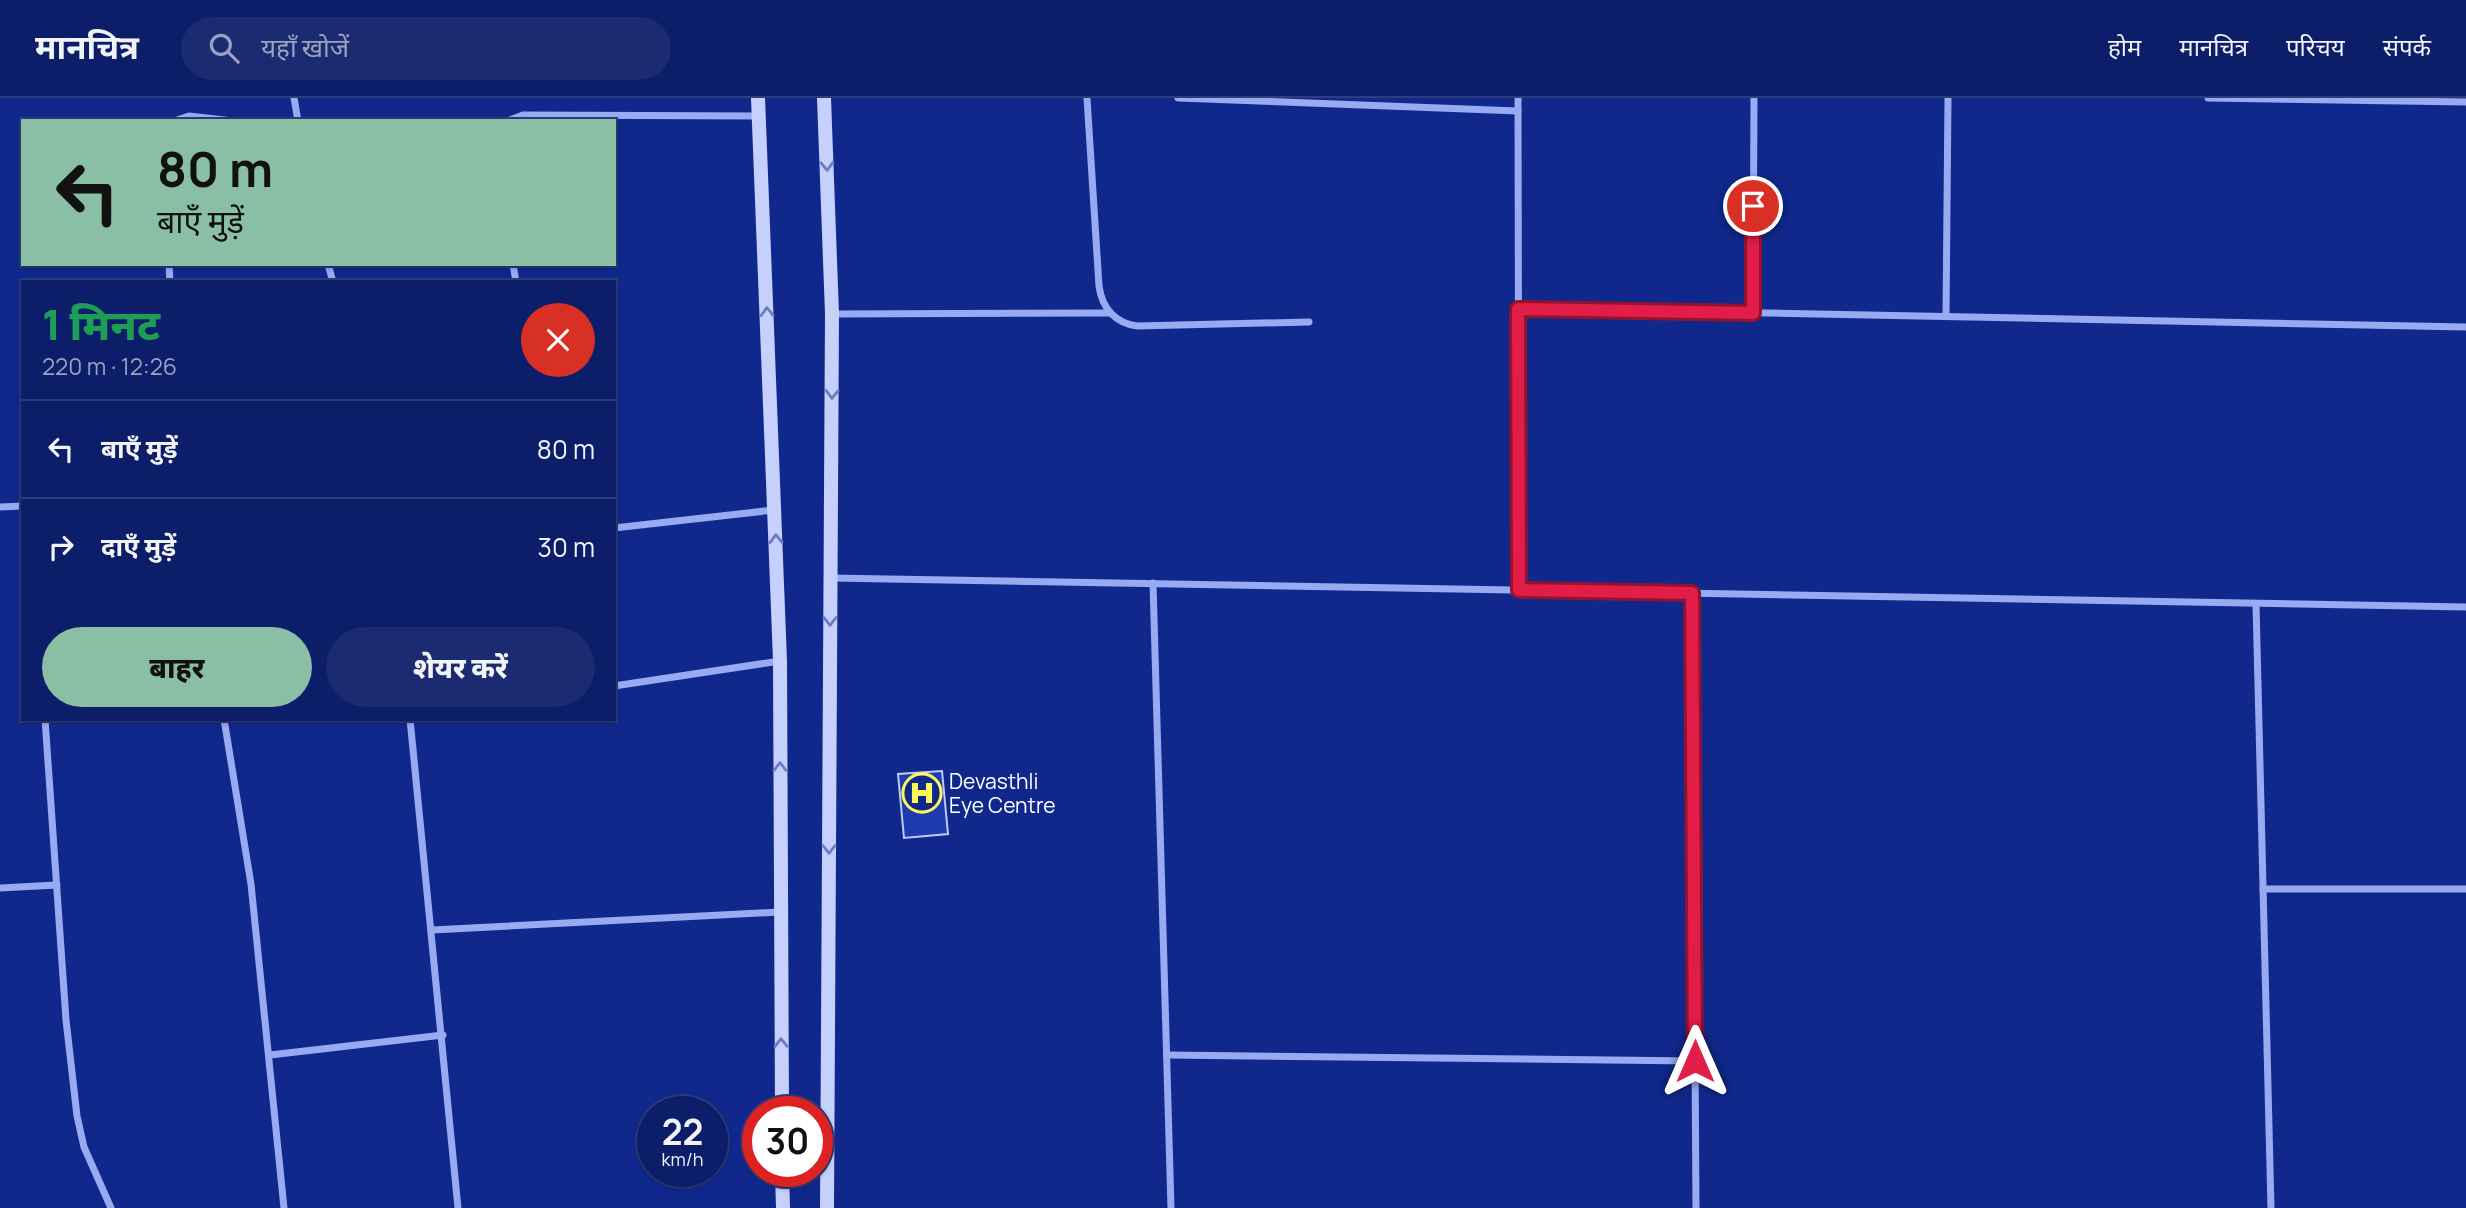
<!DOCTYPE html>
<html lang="hi">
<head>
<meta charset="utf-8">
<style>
	:root { --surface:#0c1e69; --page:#1a2b71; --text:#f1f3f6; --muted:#9aa2c0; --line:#2c3c7d; --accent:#8abfa5 }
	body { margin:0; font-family:Manrope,"Noto Sans Devanagari",sans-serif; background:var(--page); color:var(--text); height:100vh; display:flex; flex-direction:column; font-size:26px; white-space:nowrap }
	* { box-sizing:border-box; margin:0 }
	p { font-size:23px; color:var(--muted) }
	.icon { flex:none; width:38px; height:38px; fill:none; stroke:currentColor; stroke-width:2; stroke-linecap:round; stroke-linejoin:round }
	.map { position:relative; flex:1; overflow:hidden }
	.details { position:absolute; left:21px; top:182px; width:595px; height:441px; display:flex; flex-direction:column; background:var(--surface); border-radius:0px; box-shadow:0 2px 5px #0004,0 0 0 2px var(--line) }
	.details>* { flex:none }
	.guide { position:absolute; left:21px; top:21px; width:595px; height:147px; border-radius:0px; box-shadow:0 2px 5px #0004,0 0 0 2px var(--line); background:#8abfa5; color:#111; overflow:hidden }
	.speed { position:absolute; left:637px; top:998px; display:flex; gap:14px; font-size:35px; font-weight:700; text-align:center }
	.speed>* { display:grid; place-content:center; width:91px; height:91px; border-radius:50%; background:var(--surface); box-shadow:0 2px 5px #0004,0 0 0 2px var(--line); line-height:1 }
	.speed small { font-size:18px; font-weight:400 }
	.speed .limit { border:10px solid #d22; background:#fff; color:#111 }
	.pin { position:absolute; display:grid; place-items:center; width:60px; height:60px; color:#fff; margin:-30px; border:4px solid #fff; border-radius:50%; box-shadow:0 2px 7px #0007 }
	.me { position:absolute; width:77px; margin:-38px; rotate:0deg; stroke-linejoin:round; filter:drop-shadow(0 0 5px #0008) }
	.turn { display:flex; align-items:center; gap:24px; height:147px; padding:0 21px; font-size:32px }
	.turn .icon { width:91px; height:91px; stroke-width:2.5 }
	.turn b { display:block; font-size:49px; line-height:60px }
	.round { display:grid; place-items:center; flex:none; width:74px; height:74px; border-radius:37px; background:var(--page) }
	.headline { display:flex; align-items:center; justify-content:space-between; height:119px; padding:0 21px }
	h1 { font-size:42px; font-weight:800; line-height:52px; color:#1e9e55 }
	.button { display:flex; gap:14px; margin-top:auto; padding:14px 21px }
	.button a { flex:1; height:80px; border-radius:42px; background:var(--accent); color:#111; font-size:28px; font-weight:800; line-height:80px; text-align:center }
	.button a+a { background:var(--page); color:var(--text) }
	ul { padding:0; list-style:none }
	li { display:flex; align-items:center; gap:21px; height:98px; padding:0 21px; border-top:2px solid var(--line) }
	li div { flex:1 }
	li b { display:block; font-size:26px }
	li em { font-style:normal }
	header { display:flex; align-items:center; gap:42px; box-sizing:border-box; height:98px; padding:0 35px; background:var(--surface); border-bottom:2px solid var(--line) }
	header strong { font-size:33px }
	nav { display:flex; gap:38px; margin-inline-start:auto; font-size:24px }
	.search { width:490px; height:63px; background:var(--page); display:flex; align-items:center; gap:18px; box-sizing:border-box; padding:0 24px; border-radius:38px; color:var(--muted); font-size:26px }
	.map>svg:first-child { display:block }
</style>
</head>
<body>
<header>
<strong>मानचित्र</strong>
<div class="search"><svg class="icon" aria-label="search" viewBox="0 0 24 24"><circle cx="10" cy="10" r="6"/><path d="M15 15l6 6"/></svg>यहाँ खोजें</div>
<nav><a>होम</a><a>मानचित्र</a><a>परिचय</a><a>संपर्क</a></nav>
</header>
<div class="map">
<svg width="2466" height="1110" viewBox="0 0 2466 1110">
	<rect width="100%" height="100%" fill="#10288c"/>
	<!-- building -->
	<path fill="#1e3aac" stroke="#becbfd" stroke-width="2" d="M942 673 948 736 904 740 898 676Z"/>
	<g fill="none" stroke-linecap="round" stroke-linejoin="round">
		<!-- street -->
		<g stroke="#97aaf2" stroke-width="7">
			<path d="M294 0 298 23"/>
			<path d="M1087 0 1099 188C1102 210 1115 225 1137 228L1309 224"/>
			<path d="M1178 0 1518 13"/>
			<path d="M1518 0 1519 492"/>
			<path d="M2208 0 2466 4"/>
			<path d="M174 23 189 18 233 23"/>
			<path d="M507 23 523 17 759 18"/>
			<path d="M169 166 170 184"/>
			<path d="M328 166 333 184"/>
			<path d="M513 166 516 184"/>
			<path d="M1518 210 2466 229"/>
			<path d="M1753 215 1754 0"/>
			<path d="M832 216 1110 215"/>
			<path d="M1946 218 1948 0"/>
			<path d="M0 409 23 408"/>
			<path d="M614 430 774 412"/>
			<path d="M831 480 2466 509"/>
			<path d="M1153 485 1171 1110"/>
			<path d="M1692 495 1696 1110"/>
			<path d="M2256 506 2271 1110"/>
			<path d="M614 588 780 563"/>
			<path d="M45 621 66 922 77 1018 84 1049 111 1110"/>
			<path d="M224 621 251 786 284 1110"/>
			<path d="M410 621 458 1110"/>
			<path d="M0 790 57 787"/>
			<path d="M2263 791H2466"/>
			<path d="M432 832 779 814"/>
			<path d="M270 957 443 937"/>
			<path d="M1167 957 1695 963"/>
		</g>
		<!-- secondary -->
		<g stroke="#c6d0fc" stroke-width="14">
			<path d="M758 0 780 563 782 1013"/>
			<path d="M824 0 832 216 827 1110"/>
			<path d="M782 1073 783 1110"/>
		</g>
	</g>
	<!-- one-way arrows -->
	<defs><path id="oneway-chevron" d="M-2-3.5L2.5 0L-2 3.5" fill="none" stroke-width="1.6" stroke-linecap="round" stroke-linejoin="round" transform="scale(1.75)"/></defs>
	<g stroke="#6b7cc4">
		<use href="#oneway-chevron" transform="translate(827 68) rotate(88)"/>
		<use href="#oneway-chevron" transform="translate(767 214) rotate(-92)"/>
		<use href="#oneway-chevron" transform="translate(832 296) rotate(91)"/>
		<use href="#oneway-chevron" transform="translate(776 441) rotate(-92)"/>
		<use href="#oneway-chevron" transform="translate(830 523) rotate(90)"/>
		<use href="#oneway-chevron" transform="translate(780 669) rotate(-90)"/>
		<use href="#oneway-chevron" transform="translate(829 751) rotate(90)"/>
		<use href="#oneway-chevron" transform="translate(781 945) rotate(-91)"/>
	</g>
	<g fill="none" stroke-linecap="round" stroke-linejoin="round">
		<!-- route casing -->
		<g stroke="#92132f" stroke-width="18">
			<path id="route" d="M1695 963 1692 495 1519 492 1518 211 1753 215V108"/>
		</g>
		<!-- route -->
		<use href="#route" stroke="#e11d48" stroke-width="12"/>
	</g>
	<!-- icons -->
	<defs>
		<g id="hospital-ring" transform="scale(2.0125)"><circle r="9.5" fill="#10288c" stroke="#fff858" stroke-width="1.5"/><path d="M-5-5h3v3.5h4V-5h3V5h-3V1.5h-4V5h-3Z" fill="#fff858"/></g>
	</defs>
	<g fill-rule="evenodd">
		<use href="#hospital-ring" x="922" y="695"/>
	</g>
	<g text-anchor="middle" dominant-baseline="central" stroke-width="7" stroke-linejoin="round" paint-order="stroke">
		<!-- poi labels -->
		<g font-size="21" fill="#fff" stroke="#10288c" text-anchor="start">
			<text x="949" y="683">Devasthli<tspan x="949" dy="24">Eye Centre</tspan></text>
		</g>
	</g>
</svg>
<div class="speed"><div>22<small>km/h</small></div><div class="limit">30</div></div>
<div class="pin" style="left:1753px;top:108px;background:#d93025"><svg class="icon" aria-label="arrive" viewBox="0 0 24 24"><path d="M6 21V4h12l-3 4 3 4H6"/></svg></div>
<svg class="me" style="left:1695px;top:963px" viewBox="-20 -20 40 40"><path d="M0-17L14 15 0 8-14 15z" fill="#e11d48" stroke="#fff" stroke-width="4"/></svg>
<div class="guide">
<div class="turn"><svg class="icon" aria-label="left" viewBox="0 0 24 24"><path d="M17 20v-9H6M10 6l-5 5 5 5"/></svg><div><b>80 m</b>बाएँ मुड़ें</div></div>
</div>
<section class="details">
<div class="headline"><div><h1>1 मिनट</h1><p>220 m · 12:26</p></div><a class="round" style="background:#d93025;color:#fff"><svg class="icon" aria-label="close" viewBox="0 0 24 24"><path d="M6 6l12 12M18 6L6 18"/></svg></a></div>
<ul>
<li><svg class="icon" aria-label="left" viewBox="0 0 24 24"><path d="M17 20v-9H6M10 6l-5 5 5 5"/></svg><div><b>बाएँ मुड़ें</b></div><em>80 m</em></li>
<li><svg class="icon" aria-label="right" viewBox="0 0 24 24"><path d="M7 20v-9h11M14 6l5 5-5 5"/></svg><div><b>दाएँ मुड़ें</b></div><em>30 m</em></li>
</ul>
<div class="button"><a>बाहर</a><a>शेयर करें</a></div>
</section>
</div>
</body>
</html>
